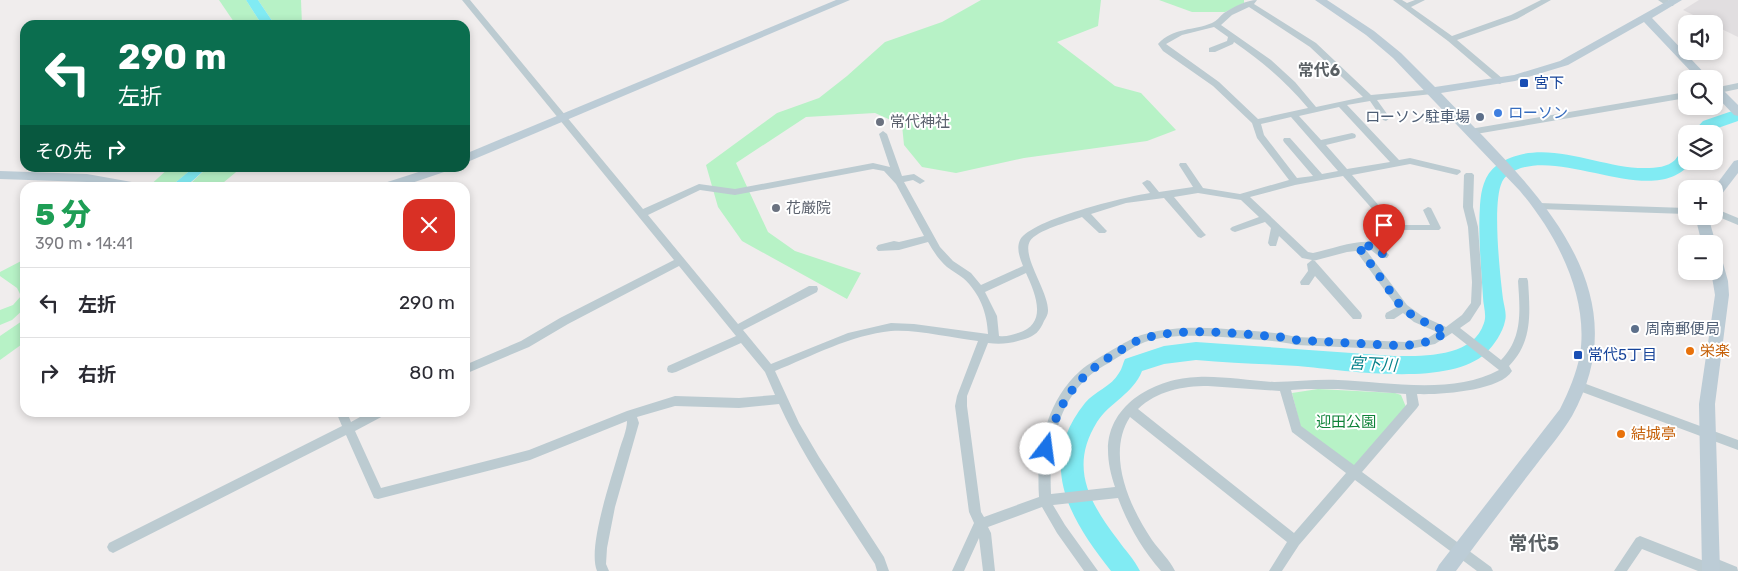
<!DOCTYPE html>
<html lang="ja">
<head>
<meta charset="utf-8">
<style>
	:root { --surface:#fff; --page:#f2f2f3; --text:#2b2b33; --muted:#7c7c81; --line:#e1e1e2 }
	body { margin:0; font-family:Rubik,"Noto Sans JP",sans-serif; background:var(--page); color:var(--text); height:100vh; display:flex; flex-direction:column; font-size:19px; white-space:nowrap }
	* { box-sizing:border-box; margin:0 }
	p { font-size:16px; color:var(--muted) }
	.icon { flex:none; width:28px; height:28px; fill:none; stroke:currentColor; stroke-width:2; stroke-linecap:round; stroke-linejoin:round }
	.map { position:relative; flex:1; overflow:hidden }
	.panel { position:absolute; left:20px; top:182px; width:450px; height:235px; display:flex; flex-direction:column; background:var(--surface); border-radius:15px; box-shadow:0 2px 8px #0003 }
	.panel>* { flex:none }
	.hud { position:absolute; left:20px; top:20px; width:450px; height:152px; border-radius:15px; box-shadow:0 2px 8px #0003; background:#0b6e4f; color:#fff; overflow:hidden }
	.buttons { position:absolute; left:1678px; top:15px; display:grid; gap:10px }
	.buttons a { display:grid; place-items:center; width:45px; height:45px; border-radius:10px; background:var(--surface); box-shadow:0 2px 8px #0003; font-size:25px }
	.pin { position:absolute; display:grid; place-items:center; width:42px; height:42px; color:#fff; margin:-51px -21px; border-radius:50% 50% 50% 0; rotate:-45deg; box-shadow:0 0 5px #0007 }
	.pin .icon { rotate:45deg }
	.me { position:absolute; width:55px; margin:-28px; rotate:15deg; stroke-linejoin:round; filter:drop-shadow(0 0 4px #0008) }
	.turn { display:flex; align-items:center; gap:18px; height:105px; padding:0 15px; font-size:22px }
	.turn .icon { width:65px; height:65px; stroke-width:2.5 }
	.turn b { display:block; font-size:35px; line-height:42px }
	.then { display:flex; align-items:center; height:48px; padding:0 15px; background:#0003; gap:10px; font-size:19px }
	.round { display:grid; place-items:center; flex:none; width:52px; height:52px; border-radius:15px; background:var(--page) }
	.summary { display:flex; align-items:center; justify-content:space-between; height:85px; padding:0 15px }
	h1 { font-size:30px; font-weight:800; line-height:38px; color:#1e9e55 }
	ul { padding:0; list-style:none }
	li { display:flex; align-items:center; gap:15px; height:70px; padding:0 15px; border-top:1px solid var(--line) }
	li div { flex:1 }
	li b { display:block; font-size:19px }
	li em { font-style:normal }
	.map>svg:first-child { display:block }
</style>
</head>
<body>
<div class="map">
<svg width="1738" height="571" viewBox="0 0 1738 571">
	<rect width="100%" height="100%" fill="#f0eded"/>
	<!-- education -->
	<path fill="#e1dee0" d="M1699 0H1738V37L1683 10Z"/>
	<!-- green -->
	<g fill="#b7f2c6">
		<path d="M219 0H246L262 25H236Z"/>
		<path d="M258 0H301L302 25H275Z"/>
		<path d="M981 0H1101L1098 26 1057 42 1115 86 1141 93 1176 130 1147 141 1024 158 956 173 922 167 904 145 902 125 875 113 806 117 736 163 768 232 795 251 861 273 847 299 742 241 718 207 706 165 777 113 819 98 847 76 885 42 942 22Z"/>
		<path d="M1159 0H1244V3L1225 12H1192Z"/>
		<path d="M169 168H193L170 187 147 188Z"/>
		<path d="M207 168H241L218 187 183 188 189 185Z"/>
		<path d="M25 259V308L12 320 0 325V310L13 305 21 296 17 288 0 276V272Z"/>
		<path d="M25 319V342L0 360V336Z"/>
		<path d="M1318 389 1395 393 1401 395 1406 407 1356 465H1351L1301 429 1292 393Z"/>
	</g>
	<!-- water -->
	<g fill="#81ebf3">
		<path d="M246 0H258L275 25H262Z"/>
		<path d="M1731 115 1735 121 1713 127 1704 134H1693L1705 124 1723 120V117Z"/>
		<path d="M193 168H207C192 180 190 188 170 187Z"/>
	</g>
	<g fill="none" stroke-linecap="round" stroke-linejoin="round">
		<!-- river -->
		<g fill="#81ebf3" fill-rule="evenodd">
			<path d="M1738 109V121L1715 129 1710 134H1691L1703 121Z"/>
			<path d="M1686 151V161H1692C1657 211 1566 148 1516 170 1511 172 1504 177 1502 182 1492 203 1500 274 1503 299 1504 306 1507 314 1505 321 1503 332 1494 345 1486 353 1448 388 1345 370 1298 366 1264 364 1230 363 1196 360L1164 364 1142 371C1133 394 1110 402 1097 422 1069 467 1089 502 1118 540 1125 550 1134 559 1140 571H1111C1070 519 1036 464 1085 403 1094 392 1112 386 1119 373 1122 369 1123 363 1125 359L1164 346 1196 342 1394 356C1423 356 1473 358 1484 323 1487 315 1483 305 1483 297 1481 267 1478 235 1480 205 1481 190 1484 175 1497 165 1542 134 1599 169 1646 168 1656 168 1668 167 1675 160 1679 155 1679 153 1686 151Z"/>
		</g>
		<!-- street -->
		<g fill="#bccbd1" fill-rule="evenodd">
			<path d="M462 0H470L643 209 699 184 735 189 873 163 890 167 879 134 883 131 887 134 902 176 914 174 925 181 920 184 913 180 904 182 940 247 953 261 971 273 981 285 1023 266C1020 258 1016 249 1020 240 1032 219 1125 197 1150 193L1142 183 1147 180 1150 181 1159 192 1193 187 1179 165 1180 163H1186L1203 188 1240 194 1289 180 1257 138 1252 123 1213 86 1163 51 1158 44C1173 27 1194 31 1212 23 1217 21 1220 16 1224 13 1233 7 1247 0 1257 0L1254 4 1316 43 1371 95 1435 89V93L1432 94 1377 100 1390 118 1386 121 1383 120 1370 101 1347 105 1399 160 1410 158 1460 170 1461 172 1457 175 1410 164 1352 175 1396 225H1430L1423 210 1428 207 1431 208 1441 228 1439 230H1391L1343 176 1295 185 1250 197 1308 252 1313 253C1331 249 1355 240 1373 242 1379 243 1386 251 1389 255L1387 258H1381L1371 250H1366L1407 305 1422 316 1446 327 1462 315 1471 303 1472 282 1468 227 1463 207 1464 175 1466 173H1472L1474 175 1473 207 1478 227 1482 282 1481 304 1470 321 1460 328 1501 360C1523 338 1520 310 1518 281L1519 278H1527L1528 281C1530 312 1533 342 1509 366L1512 371C1500 391 1439 395 1417 394L1419 405 1417 408 1362 472 1491 567 1493 571H1477L1355 480 1299 545 1282 571H1269L1287 542 1130 417C1106 454 1129 506 1152 540 1159 550 1170 560 1175 571H1161C1142 549 1128 525 1118 498L1053 505 1065 525 1098 571H1084L1057 533 1042 507 988 527 991 533 995 571H983L979 538 964 571H952L974 523 969 512 955 406 957 396 978 341C952 338 916 329 891 331 851 335 812 356 775 371L799 423 819 457 884 557 889 571H877L875 564C841 511 805 461 779 404L739 408 675 406 637 417 639 423 615 507 607 548 606 564 609 571H597C587 547 612 477 619 451 622 441 627 430 627 421L530 460 378 499 374 498 346 435 117 551 113 553 109 551 107 547 109 543 342 426 336 412H347L351 422 369 412H386L385 415 355 431 381 488 529 450 627 411 675 396 739 398 775 395 765 372 741 343 676 372 672 373 668 372 667 369 668 366 736 336 679 266 568 324 529 347 465 374V365L521 341 560 318 674 260ZM1249 7 1310 47 1363 97 1316 107 1295 82 1271 60 1221 25 1232 15ZM1214 27 1228 37 1227 41 1209 48V52H1215L1233 44 1234 42C1263 62 1285 81 1308 108L1258 119 1219 82 1166 44 1182 35ZM1339 107 1390 162 1347 169 1326 145 1355 138 1356 136 1355 134 1352 133 1321 140 1299 116ZM1291 117 1338 171 1322 174 1290 138H1284L1283 140 1284 142 1313 176 1297 178 1264 135 1261 124ZM873 169 884 171 896 184 924 236 899 242 894 241 878 245 876 248 878 251 899 250 928 242C933 251 939 260 947 267 952 271 958 274 963 278 980 293 987 313 988 334L914 324 891 323 848 333 771 364 743 330 817 292 818 289 817 286H809L738 324 648 215 700 190 735 195ZM1198 193 1241 200 1259 217 1232 227 1230 229 1232 231 1235 232 1265 222 1271 228 1268 243 1270 246H1276L1279 236 1302 258 1312 260 1307 264 1308 271 1300 282 1301 285H1309L1315 276 1353 319H1361L1362 316 1361 313 1315 261H1313L1347 252 1356 251 1397 307 1386 313 1385 316 1386 319H1394L1403 313 1414 322 1437 332 1428 338 1405 342 1296 337C1276 332 1256 331 1236 330 1206 327 1174 326 1145 334 1133 337 1123 344 1112 350 1101 357 1089 363 1080 371 1045 402 1036 453 1039 497L984 517 981 512 967 406V396L988 343C1002 345 1012 343 1025 339 1035 336 1040 331 1044 321 1046 318 1048 314 1048 311 1049 292 1021 256 1030 241 1037 230 1069 222 1082 217L1099 233H1105L1107 231 1105 229 1091 214 1126 203 1164 198 1198 237 1201 238 1206 235 1204 233 1174 197ZM1026 273C1035 293 1049 324 1018 333 1011 335 1006 337 999 336L997 316 985 292ZM1452 333 1499 370C1454 395 1387 382 1338 380 1317 379 1296 382 1274 382 1249 381 1224 376 1198 377 1157 378 1108 403 1108 450 1108 463 1111 475 1115 487L1051 494C1049 453 1055 408 1087 378 1095 370 1106 365 1115 359 1125 353 1134 346 1145 342 1173 333 1207 336 1236 338 1256 340 1276 340 1296 345L1405 350 1435 344ZM1208 386 1280 391 1292 432 1346 473 1294 533 1138 409C1157 391 1182 386 1208 386ZM1305 389H1338L1406 394 1407 404 1354 465 1301 426 1291 390Z"/>
			<path d="M1393 0H1402L1407 3 1415 0H1425L1411 7 1452 36 1511 15 1541 0H1551L1517 19 1457 40 1503 79 1504 81 1500 84 1497 83 1448 41Z"/>
			<path d="M1658 0H1668L1674 4 1673 6H1667Z"/>
			<path d="M1738 83V89L1714 94V88Z"/>
			<path d="M1686 92V98L1470 135 1466 132 1470 129Z"/>
			<path d="M1539 203 1686 208V214L1539 209 1534 206Z"/>
			<path d="M1714 208 1738 218V225L1714 215Z"/>
			<path d="M1578 381 1738 440V450L1574 389 1573 386 1574 383Z"/>
			<path d="M1640 536 1704 561 1706 558 1710 556 1737 567 1738 571H1698L1642 549 1627 571H1614L1636 538Z"/>
		</g>
		<!-- secondary -->
		<g fill="#bcccd6" fill-rule="evenodd">
			<path d="M836 0H850L465 163V154Z"/>
			<path d="M1315 0H1327L1374 31 1401 53 1435 87 1514 75 1560 61 1669 0H1682L1652 18 1710 79H1698L1644 22 1568 65 1515 81 1441 93C1524 180 1646 283 1572 416 1562 433 1548 449 1536 465 1509 500 1482 536 1456 571H1436L1439 565 1560 409C1569 391 1576 374 1580 355 1589 296 1557 235 1520 191L1393 58 1366 35Z"/>
			<path d="M1714 84 1718 85 1738 105V116L1734 115 1714 94Z"/>
			<path d="M1738 160V173L1718 199 1714 200 1713 189 1734 161Z"/>
			<path d="M431 168H449L447 171 397 188H376L378 185Z"/>
			<path d="M0 171 87 174 143 184 149 188H116L87 182 0 179Z"/>
			<path d="M1695 216H1708L1716 244 1714 247V244H1702Z"/>
			<path d="M1714 251 1719 252 1721 256 1728 281 1729 295 1715 404 1720 571H1702L1699 404 1715 295 1711 271H1714Z"/>
		</g>
	</g>
	<g fill="none" stroke-linecap="round" stroke-linejoin="round">
		<!-- route -->
		<path stroke="#1a73e8" stroke-width="9" stroke-dasharray="0 16.2" d="M1046 449C1058 402 1076 376 1118 352 1127 346 1138 339 1149 337 1191 327 1238 334 1281 337L1296 340 1405 346 1431 341 1447 332 1418 319 1402 308 1358 246H1373L1384 255"/>
	</g>
	<!-- markers -->
	<g fill="#1a4fb4" stroke="#fff" stroke-width="2">
		<rect x="1519" y="78" width="10" height="10" rx="2.5"/>
		<rect x="1573" y="350" width="10" height="10" rx="2.5"/>
	</g>
	<circle fill="#3f7fe0" stroke="#fff" stroke-width="2" cx="1498" cy="113" r="5"/>
	<g fill="#5c6f8a" stroke="#fff" stroke-width="2">
		<circle cx="1480" cy="117" r="5"/>
		<circle cx="1635" cy="329" r="5"/>
	</g>
	<g fill="#6b7280" stroke="#fff" stroke-width="2">
		<circle cx="880" cy="122" r="5"/>
		<circle cx="776" cy="208" r="5"/>
	</g>
	<g fill="#e8710a" stroke="#fff" stroke-width="2">
		<circle cx="1690" cy="351" r="5"/>
		<circle cx="1621" cy="434" r="5"/>
	</g>
	<g text-anchor="middle" dominant-baseline="central" stroke-width="4" stroke-linejoin="round" paint-order="stroke">
		<!-- transit labels -->
		<g font-size="15" fill="#164399" stroke="#fff" text-anchor="start">
			<text x="1534" y="83">宮下</text>
			<text x="1588" y="355">常代5丁目</text>
		</g>
		<!-- shop labels -->
		<g font-size="15" fill="#366cbe" stroke="#fff" text-anchor="start">
			<text x="1508" y="113">ローソン</text>
		</g>
		<!-- service labels -->
		<g font-size="15" fill="#4e5e75" stroke="#fff" text-anchor="end">
			<text x="1470" y="117">ローソン駐車場</text>
			<text x="1645" y="329" text-anchor="start">周南郵便局</text>
		</g>
		<!-- worship labels -->
		<g font-size="15" fill="#5b616d" stroke="#fff" text-anchor="start">
			<text x="890" y="122">常代神社</text>
			<text x="786" y="208">花厳院</text>
		</g>
		<!-- food labels -->
		<g font-size="15" fill="#c56008" stroke="#fff" text-anchor="start">
			<text x="1700" y="351">栄楽</text>
			<text x="1631" y="434">結城亭</text>
		</g>
		<!-- park labels -->
		<g font-size="15" fill="#0f8339" stroke="#fff">
			<text x="1346" y="422">迎田公園</text>
		</g>
		<!-- neighbourhood labels -->
		<g font-size="16" font-weight="bold" fill="#595f63" stroke="#fff">
			<text x="1319" y="70">常代6</text>
		</g>
		<!-- water labels -->
		<g font-size="16" font-style="italic" fill="#05818a" stroke="#fff">
			<text transform="translate(1373 364) rotate(3)">宮下川</text>
		</g>
		<!-- near-neighbourhood labels -->
		<g font-size="19" font-weight="bold" fill="#595f63" stroke="#fff">
			<text x="1534" y="543">常代5</text>
		</g>
	</g>
</svg>
<div class="buttons">
<a><svg class="icon" aria-label="sound" viewBox="0 0 24 24"><path d="M4 9h4l5-4v14l-5-4H4zM17 9q2 3 0 6"/></svg></a>
<a><svg class="icon" aria-label="search" viewBox="0 0 24 24"><circle cx="10" cy="10" r="6"/><path d="M15 15l6 6"/></svg></a>
<a><svg class="icon" aria-label="layers" viewBox="0 0 24 24"><path d="M12 4l9 5-9 5-9-5zM3 14l9 5 9-5"/></svg></a>
<a>+</a>
<a>−</a>
</div>
<div class="pin" style="left:1384px;top:255px;background:#d93025"><svg class="icon" aria-label="arrive" viewBox="0 0 24 24"><path d="M6 21V4h12l-3 4 3 4H6"/></svg></div>
<svg class="me" style="left:1046px;top:449px" viewBox="-20 -20 40 40"><circle r="19" fill="#fff"/><path d="M0-13L10 11 0 6-10 11z" fill="#1a73e8"/></svg>
<div class="hud">
<div class="turn"><svg class="icon" aria-label="left" viewBox="0 0 24 24"><path d="M17 20v-9H6M10 6l-5 5 5 5"/></svg><div><b>290 m</b>左折</div></div>
<div class="then">その先<svg class="icon" aria-label="right" viewBox="0 0 24 24"><path d="M7 20v-9h11M14 6l5 5-5 5"/></svg></div>
</div>
<section class="panel">
<div class="summary"><div><h1>5 分</h1><p>390 m · 14:41</p></div><a class="round" style="background:#d93025;color:#fff"><svg class="icon" aria-label="close" viewBox="0 0 24 24"><path d="M6 6l12 12M18 6L6 18"/></svg></a></div>
<ul>
<li><svg class="icon" aria-label="left" viewBox="0 0 24 24"><path d="M17 20v-9H6M10 6l-5 5 5 5"/></svg><div><b>左折</b></div><em>290 m</em></li>
<li><svg class="icon" aria-label="right" viewBox="0 0 24 24"><path d="M7 20v-9h11M14 6l5 5-5 5"/></svg><div><b>右折</b></div><em>80 m</em></li>
</ul>
</section>
</div>
</body>
</html>
